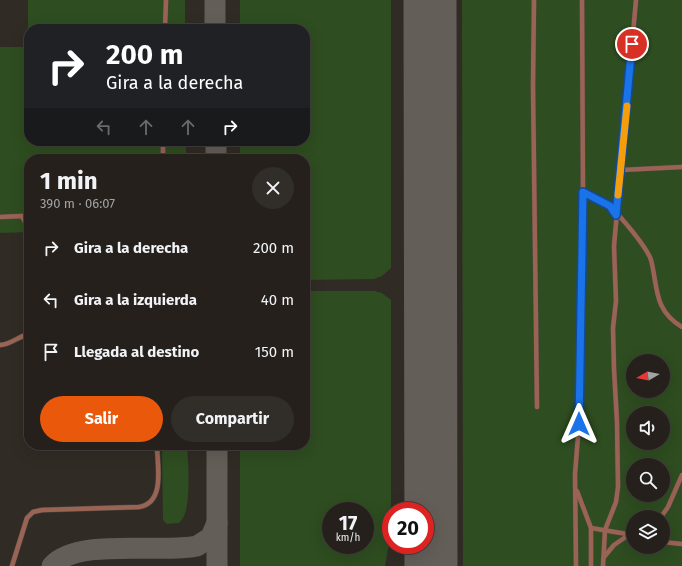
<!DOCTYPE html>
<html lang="es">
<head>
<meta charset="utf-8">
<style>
	:root { --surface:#25201c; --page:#312d29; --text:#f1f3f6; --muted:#a3a3a3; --line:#423e3b; --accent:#ea580c }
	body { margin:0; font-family:"Fira Sans",sans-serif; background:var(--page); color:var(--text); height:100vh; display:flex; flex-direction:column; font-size:15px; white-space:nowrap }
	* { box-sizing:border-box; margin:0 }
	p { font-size:13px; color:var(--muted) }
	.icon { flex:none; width:22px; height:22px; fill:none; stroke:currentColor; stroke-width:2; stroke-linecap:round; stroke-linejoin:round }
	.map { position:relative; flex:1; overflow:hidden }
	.panel { position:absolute; left:24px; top:154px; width:286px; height:296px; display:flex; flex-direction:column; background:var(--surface); border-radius:16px; box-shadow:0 4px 16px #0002,0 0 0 1px var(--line) }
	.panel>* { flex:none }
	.hud { position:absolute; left:24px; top:24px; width:286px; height:122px; border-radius:16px; box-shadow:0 4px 16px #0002,0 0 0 1px var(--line); background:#202124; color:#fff; overflow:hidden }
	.needle { width:26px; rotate:261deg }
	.buttons { position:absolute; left:626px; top:354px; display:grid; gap:8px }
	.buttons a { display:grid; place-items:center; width:44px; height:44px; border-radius:50%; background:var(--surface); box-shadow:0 4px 16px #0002,0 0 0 1px var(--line); font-size:20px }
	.speed { position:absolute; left:322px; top:502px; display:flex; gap:8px; font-size:20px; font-weight:700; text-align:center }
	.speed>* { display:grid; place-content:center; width:52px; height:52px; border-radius:50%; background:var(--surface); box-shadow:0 4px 16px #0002,0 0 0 1px var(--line); line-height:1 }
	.speed small { font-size:10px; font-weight:400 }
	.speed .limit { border:6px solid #d22; background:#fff; color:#111 }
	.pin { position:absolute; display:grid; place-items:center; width:34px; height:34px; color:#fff; margin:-17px; border:2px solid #fff; border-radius:50%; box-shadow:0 1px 4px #0007 }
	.me { position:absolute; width:44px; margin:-22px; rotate:0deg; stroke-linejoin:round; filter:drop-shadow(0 0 3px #0008) }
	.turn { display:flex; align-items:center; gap:14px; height:84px; padding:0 16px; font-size:18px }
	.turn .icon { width:52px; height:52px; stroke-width:2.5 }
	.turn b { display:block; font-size:28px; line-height:34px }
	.lanes { display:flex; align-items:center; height:38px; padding:0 16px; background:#0003; justify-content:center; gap:20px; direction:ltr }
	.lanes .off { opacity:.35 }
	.round { display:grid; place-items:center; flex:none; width:42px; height:42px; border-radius:21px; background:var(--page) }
	.summary { display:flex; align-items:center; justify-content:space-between; height:68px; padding:0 16px }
	h1 { font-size:24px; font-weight:700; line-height:30px }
	.button { display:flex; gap:8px; margin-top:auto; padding:8px 16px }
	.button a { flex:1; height:46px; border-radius:24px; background:var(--accent); color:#fff; font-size:16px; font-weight:700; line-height:46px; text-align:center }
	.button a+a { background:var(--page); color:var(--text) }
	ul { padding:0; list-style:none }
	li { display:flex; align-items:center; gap:12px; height:52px; padding:0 16px }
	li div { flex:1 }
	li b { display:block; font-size:15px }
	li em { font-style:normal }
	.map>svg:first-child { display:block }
</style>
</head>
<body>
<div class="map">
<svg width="682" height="566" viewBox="0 0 682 566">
	<rect width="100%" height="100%" fill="#312b25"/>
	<!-- green -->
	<g fill="#2e4d20" fill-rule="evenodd">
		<path d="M28 0H185V29H29V141H186V159H29V232L0 233V47H28Z"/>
		<path d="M240 0H391V268L382 276 374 279 305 280V159H240V141H305V29H240Z"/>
		<path d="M462 0H682V566H463ZM633 361H663V391H633ZM633 413H663V443H633ZM633 465H663V495H633ZM633 517H663V547H633Z"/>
		<path d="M305 291H374L382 293 391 300V532L385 566H240V445H305ZM331 511H365V545H331Z"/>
		<path d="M162 445H187C188 460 193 517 178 523L167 524 163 520Z"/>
	</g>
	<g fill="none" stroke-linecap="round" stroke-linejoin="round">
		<!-- taxiway -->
		<g stroke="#645e59" stroke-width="21">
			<path d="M215 0V29"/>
			<path d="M216 141V159"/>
			<path d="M217 445V566"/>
			<path d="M52 566C77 537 161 554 197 546L211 537 217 523"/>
			<path d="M426 566 431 491"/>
		</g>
		<!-- runway -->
		<path stroke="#645e59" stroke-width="53" d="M430 0 431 566"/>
		<!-- service casing -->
		<g stroke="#4d4742" stroke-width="5.5">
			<g id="service">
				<path d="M534 0 533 86 537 407"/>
				<path d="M582 0 583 192C592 196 603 199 610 206 620 216 647 247 651 260 658 286 653 310 682 327"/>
				<path d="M165 29 166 0"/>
				<path d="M163 159V141"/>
				<path d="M621 170 682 167"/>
				<path d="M0 217 22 216 27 226H29"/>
				<path d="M0 345C10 345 19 336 29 334"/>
				<path d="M577 491 591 528 633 535"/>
				<path d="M661 517 668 507 682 475"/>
				<path d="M663 529 666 542"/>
				<path d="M663 542 682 544"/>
				<path d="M604 557 614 545 630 534"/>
				<path d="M12 566 27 518 33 512 42 510 139 507C166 503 157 464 157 445"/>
				<path d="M576 566 575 474 579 424 583 192"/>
				<path d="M591 566V528"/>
				<path d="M603 566 605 530 616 502 618 487 617 422 614 369 613 328 616 301 614 246 636 0"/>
			</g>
		</g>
		<!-- service -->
		<use href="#service" stroke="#9a6455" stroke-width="4.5"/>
	</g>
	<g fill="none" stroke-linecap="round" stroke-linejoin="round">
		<!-- route casing -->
		<g stroke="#114b97" stroke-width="10">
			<path id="route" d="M579 424 583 192 610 206 616 215 632 44"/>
		</g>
		<!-- route -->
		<use href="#route" stroke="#1a73e8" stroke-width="7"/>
		<!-- slow -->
		<path stroke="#f59e0b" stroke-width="7" d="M618 195 627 106"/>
	</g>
</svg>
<div class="buttons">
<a><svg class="needle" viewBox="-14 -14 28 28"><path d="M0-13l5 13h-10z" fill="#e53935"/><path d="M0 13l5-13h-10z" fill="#a3a3a3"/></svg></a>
<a><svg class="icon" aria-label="sound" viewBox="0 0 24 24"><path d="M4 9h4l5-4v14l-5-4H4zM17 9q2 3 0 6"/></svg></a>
<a><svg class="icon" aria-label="search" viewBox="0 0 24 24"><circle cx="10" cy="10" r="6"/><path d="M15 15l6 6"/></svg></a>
<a><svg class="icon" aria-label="layers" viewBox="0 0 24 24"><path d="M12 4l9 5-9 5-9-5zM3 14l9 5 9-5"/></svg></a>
</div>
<div class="speed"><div>17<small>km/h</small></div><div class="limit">20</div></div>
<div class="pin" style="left:632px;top:44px;background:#d93025"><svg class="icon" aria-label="arrive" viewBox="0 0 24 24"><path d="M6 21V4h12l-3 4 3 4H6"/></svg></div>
<svg class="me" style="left:579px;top:424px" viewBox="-20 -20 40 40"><path d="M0-17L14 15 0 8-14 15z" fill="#1a73e8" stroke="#fff" stroke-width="4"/></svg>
<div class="hud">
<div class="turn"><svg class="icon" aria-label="right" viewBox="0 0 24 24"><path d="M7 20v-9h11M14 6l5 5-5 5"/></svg><div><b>200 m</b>Gira a la derecha</div></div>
<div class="lanes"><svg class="icon off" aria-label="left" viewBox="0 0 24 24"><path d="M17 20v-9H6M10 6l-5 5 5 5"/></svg><svg class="icon off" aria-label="ahead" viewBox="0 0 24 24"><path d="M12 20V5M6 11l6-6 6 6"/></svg><svg class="icon off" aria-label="ahead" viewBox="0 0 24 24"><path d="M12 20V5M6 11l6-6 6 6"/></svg><svg class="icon" aria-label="right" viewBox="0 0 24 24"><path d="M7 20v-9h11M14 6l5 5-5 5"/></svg></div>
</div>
<section class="panel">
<div class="summary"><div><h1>1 min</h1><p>390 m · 06:07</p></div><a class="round"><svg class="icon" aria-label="close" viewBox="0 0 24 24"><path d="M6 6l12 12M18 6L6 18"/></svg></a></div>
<ul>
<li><svg class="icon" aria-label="right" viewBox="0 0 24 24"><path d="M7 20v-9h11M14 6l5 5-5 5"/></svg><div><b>Gira a la derecha</b></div><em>200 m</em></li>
<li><svg class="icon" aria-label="left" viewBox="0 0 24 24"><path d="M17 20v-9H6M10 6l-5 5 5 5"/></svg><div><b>Gira a la izquierda</b></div><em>40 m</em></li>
<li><svg class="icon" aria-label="arrive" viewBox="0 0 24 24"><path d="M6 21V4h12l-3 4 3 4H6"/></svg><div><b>Llegada al destino</b></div><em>150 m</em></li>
</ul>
<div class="button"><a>Salir</a><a>Compartir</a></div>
</section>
</div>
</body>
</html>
